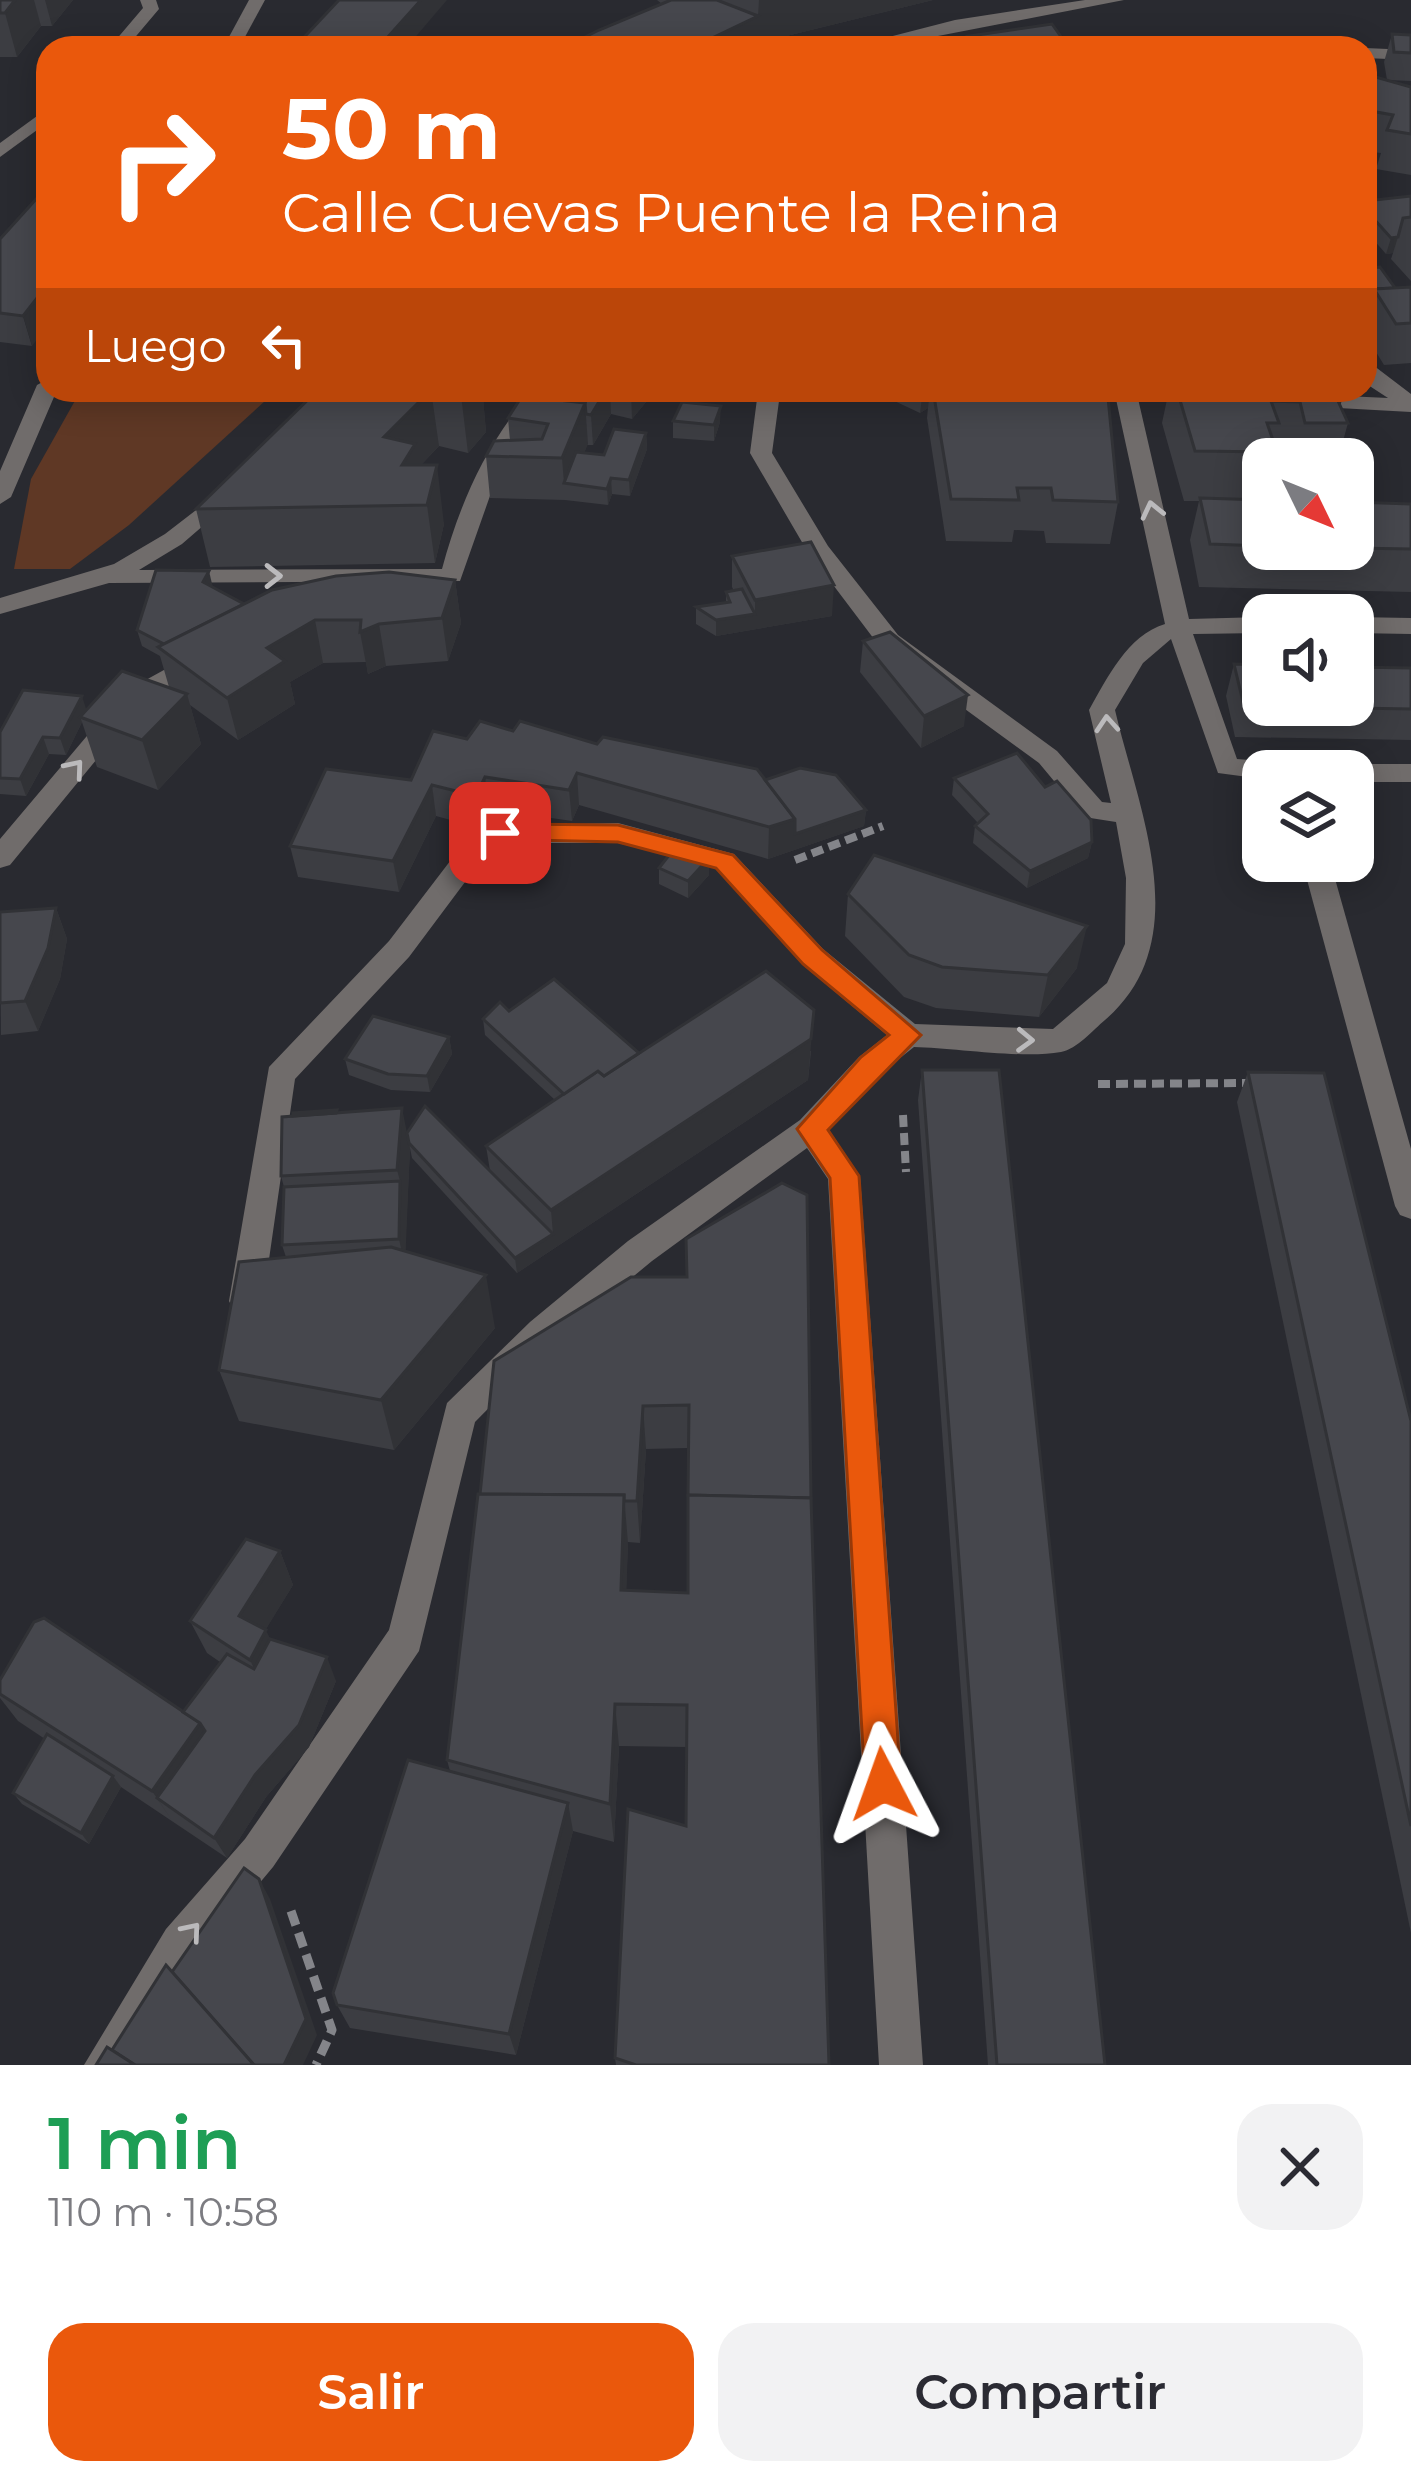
<!DOCTYPE html>
<html lang="es">
<head>
<meta charset="utf-8">
<style>
	:root { --surface:#fff; --page:#f2f2f3; --text:#2b2b33; --muted:#7c7c81; --accent:#ea580c }
	body { margin:0; font-family:Montserrat,sans-serif; background:var(--page); color:var(--text); height:100vh; display:flex; flex-direction:column; font-size:45px; white-space:nowrap }
	* { box-sizing:border-box; margin:0 }
	p { font-size:39px; color:var(--muted) }
	.icon { flex:none; width:66px; height:66px; fill:none; stroke:currentColor; stroke-width:2; stroke-linecap:round; stroke-linejoin:round }
	.map { position:relative; height:2065px; overflow:hidden }
	.panel { display:flex; flex-direction:column; background:var(--surface); flex:1 }
	.panel>* { flex:none }
	.banner { position:absolute; left:36px; top:36px; width:1341px; height:366px; border-radius:36px; box-shadow:0 6px 30px #0003; background:#ea580c; color:#fff; overflow:hidden }
	.needle { width:78px; rotate:133deg }
	.tools { position:absolute; left:1242px; top:438px; display:grid; gap:24px }
	.tools a { display:grid; place-items:center; width:132px; height:132px; border-radius:24px; background:var(--surface); box-shadow:0 6px 30px #0003; font-size:60px }
	.pin { position:absolute; display:grid; place-items:center; width:102px; height:102px; color:#fff; margin:-51px; border-radius:24px; box-shadow:0 6px 18px #0006 }
	.me { position:absolute; width:132px; margin:-66px; rotate:356deg; stroke-linejoin:round; filter:drop-shadow(0 0 9px #0008) }
	.turn { display:flex; align-items:center; gap:42px; height:252px; padding:0 48px; font-size:54px }
	.turn .icon { width:156px; height:156px; stroke-width:2.5 }
	.turn b { display:block; font-size:84px; line-height:102px }
	.then { display:flex; align-items:center; height:114px; padding:0 48px; background:#0003; gap:24px; font-size:45px }
	.round { display:grid; place-items:center; flex:none; width:126px; height:126px; border-radius:36px; background:var(--page) }
	.summary { display:flex; align-items:center; justify-content:space-between; height:204px; padding:0 48px }
	h1 { font-size:72px; font-weight:600; line-height:90px; color:#1e9e55 }
	.action { display:flex; gap:24px; margin-top:auto; padding:24px 48px }
	.action a { flex:1; height:138px; border-radius:36px; background:var(--accent); color:#fff; font-size:48px; font-weight:600; line-height:138px; text-align:center }
	.action a+a { background:var(--page); color:var(--text) }
	.map>svg:first-child { display:block }
</style>
</head>
<body>
<div class="map">
<svg width="1411" height="2065" viewBox="0 0 1411 2065">
	<rect width="100%" height="100%" fill="#292a30"/>
	<!-- green -->
	<path fill="#5f3825" d="M81 390H277L129 525 70 569H14L31 479Z"/>
	<g fill="none" stroke-linecap="round" stroke-linejoin="round">
		<!-- path-far1 -->
		<g stroke="#84858a" stroke-width="8" stroke-dasharray="12 6" stroke-linecap="butt">
			<path d="M795 860 883 826"/>
			<path d="M1098 1084 1251 1083"/>
			<path d="M903 1115 906 1172"/>
		</g>
		<!-- path -->
		<path stroke="#84858a" stroke-width="9" stroke-dasharray="15 8" stroke-linecap="butt" d="M291 1911 332 2030 316 2065"/>
		<!-- minor -->
		<g fill="#706c6b" fill-rule="evenodd">
			<path d="M140 0H156L159 9 126 48H109L143 8Z"/>
			<path d="M249 0H265L239 48H223Z"/>
			<path d="M1085 0H1124L876 48H846L955 20Z"/>
			<path d="M1365 48 1411 50V60L1365 58Z"/>
			<path d="M48 108V122L0 157V143Z"/>
			<path d="M1365 359 1411 394V412L1302 406 1291 400 1302 394 1388 398 1365 383Z"/>
			<path d="M48 379V390H57L11 497 0 504V471L37 385Z"/>
			<path d="M533 390H556L521 434 497 476 460 581 109 583 0 614V598L114 564 165 534 226 487 237 494 234 499 182 544 139 570 442 569C460 502 487 442 533 390Z"/>
			<path d="M766 390H790L779 401 772 453 828 546 898 635 1057 751 1102 802 1111 803 1089 710C1108 677 1127 636 1165 624L1114 390H1136L1189 619 1263 617V633L1193 634 1237 759 1276 762 1289 771H1263V779L1218 773 1171 639 1143 663 1115 710C1138 809 1198 940 1105 1020 1093 1030 1077 1049 1061 1052 1023 1059 955 1048 914 1047L881 1073 829 1130 860 1176 923 2065H879L828 1179 807 1148 652 1261 554 1342 475 1422 419 1651 273 1867 196 1959 131 2065H84L166 1929 245 1839 389 1630 447 1403 530 1322 628 1241 800 1120 859 1057 887 1035 803 965 715 868 618 843H507L477 866 409 957 295 1079 263 1301 258 1311 246 1315 234 1311 229 1301 269 1067 389 941 457 852 491 826 618 823 734 854 823 949 915 1024 1053 1029 1107 983 1125 944 1126 878 1116 822 1084 817 1039 763 880 647 806 549 750 453 757 399Z"/>
			<path d="M1353 617 1411 618V634L1353 633Z"/>
			<path d="M202 649 214 657 211 663 142 704 10 865 0 868V839L124 692Z"/>
			<path d="M1353 764H1411V782H1353V771H1341Z"/>
			<path d="M1302 861H1330L1411 1149V1219L1400 1215 1395 1206Z"/>
		</g>
	</g>
	<!-- wall -->
	<g fill="#3c3d42" fill-rule="evenodd">
		<path d="M0 0H73L52 26H41L17 57H0Z"/>
		<path d="M657 0H933L758 43 662 4Z"/>
		<path d="M1392 34 1411 35V81L1387 80 1384 62Z"/>
		<path d="M970 36 1069 48H969Z"/>
		<path d="M1365 74 1411 87V175L1376 169 1381 153 1365 151Z"/>
		<path d="M1411 196V281L1391 259 1393 253 1386 254 1365 230V201Z"/>
		<path d="M0 239 32 346 0 342Z"/>
		<path d="M1365 268 1395 288 1411 287V363L1384 365 1365 334Z"/>
		<path d="M318 390H490L483 398 486 432 468 453 439 446 421 465 444 524 435 563 210 567 196 509Z"/>
		<path d="M537 390H656L632 419 611 414 593 445H587L584 453 604 455 646 433 647 449 630 496 612 494 608 505 565 500 490 498 486 456 510 441 508 418Z"/>
		<path d="M725 390H761L755 397Z"/>
		<path d="M871 390H1107L1118 502 1110 544 1046 543 1044 531 1014 530 1012 542 946 541 927 418 928 408 920 413Z"/>
		<path d="M1169 390H1345L1340 405 1348 423 1338 459H1288L1287 452 1277 451 1275 459H1263V549H1353V502L1411 504V592L1199 587 1190 540 1199 501H1184L1162 423Z"/>
		<path d="M673 421 720 422 714 441 673 438Z"/>
		<path d="M732 556 832 616 716 636 696 624V607L726 603V592L734 591 732 587Z"/>
		<path d="M455 580 461 623 448 661 386 666 368 674 366 662 323 663 290 682 295 704 238 740 190 705 201 744 158 790 97 767 82 722 66 755 49 754 26 796 0 794V732L169 687 160 656 142 646 137 630 213 587 244 604Z"/>
		<path d="M863 641 964 726 921 748 860 672Z"/>
		<path d="M1234 664 1411 668V740L1235 737 1226 696Z"/>
		<path d="M513 731 597 744 766 780 866 810 864 826 768 859 579 805 572 821 489 809 480 828 436 816 399 892 298 877 290 846 411 780 467 739Z"/>
		<path d="M954 778 1092 842 1088 858 1027 888 973 843 975 826 978 823 952 795Z"/>
		<path d="M709 858V875L688 898 659 884V868Z"/>
		<path d="M848 894 1077 968 1039 1017 936 1008 904 997 845 936Z"/>
		<path d="M56 908 67 939 60 979 38 1031 1 1035 0 912Z"/>
		<path d="M509 1011 639 1053 811 1051 808 1080 517 1273 412 1158 410 1148 405 1251 495 1328 394 1450 239 1421 219 1370 286 1257 282 1245 284 1187 281 1176 337 1113 407 1133 490 1171 486 1146 555 1100 485 1035 483 1019Z"/>
		<path d="M449 1037 452 1054 430 1092 391 1090 349 1075 345 1059Z"/>
		<path d="M922 1070 1105 2065H988L918 1100Z"/>
		<path d="M1248 1072 1411 1421V1933L1237 1102Z"/>
		<path d="M631 1277 811 1498 829 2065H616L615 2058 686 1826 687 1747 619 1746 614 1842 573 1831 516 2055 350 2028 337 2005 450 1771 447 1760 480 1494ZM688 1448V1593L626 1590 628 1542 640 1543 646 1449Z"/>
		<path d="M280 1551 293 1585 265 1630 270 1639 336 1681 309 1747 266 1797 227 1858 121 1787 89 1844 22 1804 13 1793 45 1739 18 1721 0 1698V1680L183 1712 220 1662 207 1653 190 1621Z"/>
	</g>
	<!-- shaded-wall -->
	<g fill="#313236">
		<path d="M15 0H34L41 26 17 57 5 13Z"/>
		<path d="M45 0H73L52 26Z"/>
		<path d="M421 0H447L406 48H378Z"/>
		<path d="M759 0H933L758 43 748 48H691L758 16Z"/>
		<path d="M1398 237 1393 253 1386 254 1391 238Z"/>
		<path d="M48 284V325L32 346 23 316Z"/>
		<path d="M431 390 439 446 418 468 423 502 384 437Z"/>
		<path d="M453 390H490L483 398 486 432 468 453 461 395Z"/>
		<path d="M606 390H610L611 414 593 445 591 415Z"/>
		<path d="M631 390H656L632 419Z"/>
		<path d="M923 390H930L928 408 920 413Z"/>
		<path d="M1332 390H1345L1335 423Z"/>
		<path d="M585 403 588 444 571 484 564 483 562 458Z"/>
		<path d="M721 406 720 422 714 441V425Z"/>
		<path d="M646 433 647 449 630 496 629 480Z"/>
		<path d="M437 465 444 524 435 563 427 505Z"/>
		<path d="M611 478 612 494 608 505 607 489Z"/>
		<path d="M209 571 213 588 203 582Z"/>
		<path d="M455 580 461 623 448 661 442 618Z"/>
		<path d="M834 585 832 616 716 636V620L755 614V600Z"/>
		<path d="M315 620 323 663 290 682 295 704 238 740 227 698 267 648Z"/>
		<path d="M379 624 386 666 368 674 360 632Z"/>
		<path d="M187 694 201 744 158 790 142 740Z"/>
		<path d="M968 695 964 726 921 748 924 716Z"/>
		<path d="M82 696 87 712 80 717 82 722 66 755 60 738Z"/>
		<path d="M43 737 49 754 26 796 20 779Z"/>
		<path d="M577 773 579 805 572 821 569 790Z"/>
		<path d="M485 777 489 809 480 828 476 796Z"/>
		<path d="M432 785 436 816 399 892 393 861Z"/>
		<path d="M866 810 864 826 768 859 769 827 795 819Z"/>
		<path d="M1092 842 1088 858 1027 888 1030 871Z"/>
		<path d="M709 858V875L688 898V881Z"/>
		<path d="M56 908 67 939 60 979 38 1031 25 1001Z"/>
		<path d="M1087 926 1077 968 1039 1017 1048 975Z"/>
		<path d="M814 1010 808 1080 517 1273 515 1258 553 1234 551 1210Z"/>
		<path d="M449 1037 452 1054 430 1092 427 1076Z"/>
		<path d="M402 1108 410 1148 405 1267 399 1239 400 1181 397 1170Z"/>
		<path d="M486 1275 495 1328 394 1450 381 1400Z"/>
		<path d="M643 1406 646 1449 640 1543 637 1501Z"/>
		<path d="M624 1495 628 1543 625 1635 621 1590Z"/>
		<path d="M280 1551 293 1585 254 1649 239 1616Z"/>
		<path d="M266 1630 281 1663 265 1692 250 1660Z"/>
		<path d="M327 1657 336 1681 309 1747 266 1797 227 1858 214 1838Z"/>
		<path d="M615 1704 619 1746 614 1842 610 1804Z"/>
		<path d="M200 1723 217 1753 157 1798 171 1819 152 1791Z"/>
		<path d="M113 1776 121 1787 89 1844 81 1833Z"/>
		<path d="M568 1803 573 1831 516 2055 509 2034Z"/>
		<path d="M259 1879 270 1899 317 2035 303 2065H284Z"/>
	</g>
	<!-- building -->
	<g fill="#46474d" stroke="#313236" stroke-width="3">
		<path d="M0 0H15L5 13H0Z"/>
		<path d="M339 0H421L378 48H294Z"/>
		<path d="M671 0H717L758 16 691 48H563L599 30Z"/>
		<path d="M1052 24 1069 48H1001L970 36Z"/>
		<path d="M1392 34 1411 35V53L1394 52Z"/>
		<path d="M1365 74 1411 87V134L1387 130 1393 115 1365 110Z"/>
		<path d="M48 186V284L23 316 0 313V239Z"/>
		<path d="M1411 196V217L1403 218 1398 237 1391 238 1365 209V201Z"/>
		<path d="M1380 267 1395 288 1374 289 1371 299 1365 290V268Z"/>
		<path d="M1411 287V323L1396 324 1374 289Z"/>
		<path d="M318 390H431L384 437 415 444 402 465H437L427 505 196 509Z"/>
		<path d="M438 390H466L461 395Z"/>
		<path d="M537 390H606L591 415 586 414 585 403 531 397Z"/>
		<path d="M933 390H1071L1074 399 1108 397 1118 502 1053 500 1051 488H1017L1019 500 951 499Z"/>
		<path d="M1093 390H1107L1108 397Z"/>
		<path d="M1177 390H1333L1348 423H1305L1300 402 1271 401 1279 423H1267L1277 452 1195 451Z"/>
		<path d="M522 396 585 403 562 458 486 456 494 441 542 439 548 424 508 418Z"/>
		<path d="M682 402 721 406 714 425 673 421Z"/>
		<path d="M614 429 646 433 629 480 611 478 607 489 564 483 576 452 604 455Z"/>
		<path d="M1200 498 1263 500V546L1210 544Z"/>
		<path d="M1353 502 1411 504V549L1353 548Z"/>
		<path d="M811 542 834 585 755 600 732 556Z"/>
		<path d="M156 570 209 571 203 582 244 604 164 644 137 630Z"/>
		<path d="M389 572 455 580 442 618 379 624 360 632 361 620H315L267 648 285 661 227 698 158 647 272 590 336 576Z"/>
		<path d="M742 589 755 614 716 620 696 607 730 602 726 592Z"/>
		<path d="M890 632 968 695 924 716 863 641Z"/>
		<path d="M1234 664 1263 665V705H1353V667L1411 668V709L1244 706Z"/>
		<path d="M122 671 187 694 142 740 80 717Z"/>
		<path d="M23 690 82 696 60 738 43 737 20 779 0 778V732Z"/>
		<path d="M480 721 513 731 520 721 597 744 603 737 757 769 795 819 769 827 577 773 569 790 485 777 476 796 432 785 393 861 290 846 326 769 411 780 433 731 467 739Z"/>
		<path d="M1017 753 1045 787 1057 781 1091 820 1092 842 1030 871 975 826 988 814 954 778Z"/>
		<path d="M800 768 836 775 866 810 795 834V819L765 780Z"/>
		<path d="M677 845 709 858 688 881 659 868Z"/>
		<path d="M874 855 1087 926 1048 975 942 967 909 955 848 894Z"/>
		<path d="M56 908 48 948 25 1001 0 1003V912Z"/>
		<path d="M766 971 814 1010 811 1039 551 1210 486 1146 598 1071 604 1076Z"/>
		<path d="M554 979 639 1053 604 1076 598 1071 564 1094 483 1019 500 1002 509 1011Z"/>
		<path d="M373 1016 449 1037 427 1076 388 1074 345 1059Z"/>
		<path d="M922 1070H999L1105 2065H997Z"/>
		<path d="M1248 1072 1324 1073 1411 1421V1826Z"/>
		<path d="M425 1106 553 1234 515 1258 409 1143 407 1133Z"/>
		<path d="M402 1108 397 1170 281 1176 282 1117Z"/>
		<path d="M337 1110 336 1113 293 1116V1113Z"/>
		<path d="M400 1181 399 1239 282 1245 284 1187Z"/>
		<path d="M782 1183 807 1195 811 1498 688 1495 689 1405 643 1406 637 1501H624V1495L480 1494 494 1361 631 1277H687L686 1239Z"/>
		<path d="M391 1247 486 1275 381 1400 219 1370 239 1262Z"/>
		<path d="M478 1494 624 1495 621 1590 688 1593V1495L811 1498 829 2065H636L615 2058 628 1809 686 1826 687 1705 615 1704 610 1804 447 1760Z"/>
		<path d="M246 1539 280 1551 239 1616 266 1630 250 1660 190 1621Z"/>
		<path d="M44 1618 200 1723 152 1791 0 1694V1680L34 1622Z"/>
		<path d="M270 1639 327 1657 299 1725 255 1775 214 1838 157 1798 205 1731 200 1723 183 1712 227 1654 254 1669Z"/>
		<path d="M47 1734 113 1776 81 1833 13 1793Z"/>
		<path d="M408 1760 568 1803 509 2034 337 2005 333 1993Z"/>
		<path d="M244 1868 259 1879 306 2019 284 2065H254L172 1972Z"/>
		<path d="M166 1965 254 2065H135L112 2050Z"/>
		<path d="M107 2047 135 2065H96Z"/>
	</g>
	<!-- one-way arrows -->
	<defs><path id="oneway-chevron" d="M-2-3.5L2.5 0L-2 3.5" fill="none" stroke-width="1.6" stroke-linecap="round" stroke-linejoin="round" transform="scale(3)"/></defs>
	<g stroke="#bbbabc">
		<use href="#oneway-chevron" transform="translate(1152 510) rotate(-103)"/>
		<use href="#oneway-chevron" transform="translate(273 576)"/>
		<use href="#oneway-chevron" transform="translate(1107 724) rotate(-94)"/>
		<use href="#oneway-chevron" transform="translate(75 768) rotate(-50)"/>
		<use href="#oneway-chevron" transform="translate(1025 1040) rotate(2)"/>
		<use href="#oneway-chevron" transform="translate(192 1931) rotate(-50)"/>
	</g>
	<!-- route -->
	<path fill="#ea580c" stroke="#983908" stroke-width="3" d="M500 824 618 825 733 855 822 950 921 1035 828 1130 859 1176 901 1784 896 1797 883 1802 870 1797 865 1784 830 1178 797 1129 861 1057 889 1035 803 964 716 868 618 842 492 839 488 833 492 827Z"/>
</svg>
<div class="tools">
<a><svg class="needle" viewBox="-14 -14 28 28"><path d="M0-13l5 13h-10z" fill="#e53935"/><path d="M0 13l5-13h-10z" fill="#7c7c81"/></svg></a>
<a><svg class="icon" aria-label="sound" viewBox="0 0 24 24"><path d="M4 9h4l5-4v14l-5-4H4zM17 9q2 3 0 6"/></svg></a>
<a><svg class="icon" aria-label="layers" viewBox="0 0 24 24"><path d="M12 4l9 5-9 5-9-5zM3 14l9 5 9-5"/></svg></a>
</div>
<div class="pin" style="left:500px;top:833px;background:#d93025"><svg class="icon" aria-label="arrive" viewBox="0 0 24 24"><path d="M6 21V4h12l-3 4 3 4H6"/></svg></div>
<svg class="me" style="left:883px;top:1784px" viewBox="-20 -20 40 40"><path d="M0-17L14 15 0 8-14 15z" fill="#ea580c" stroke="#fff" stroke-width="4"/></svg>
<div class="banner">
<div class="turn"><svg class="icon" aria-label="right" viewBox="0 0 24 24"><path d="M7 20v-9h11M14 6l5 5-5 5"/></svg><div><b>50 m</b>Calle Cuevas Puente la Reina</div></div>
<div class="then">Luego<svg class="icon" aria-label="left" viewBox="0 0 24 24"><path d="M17 20v-9H6M10 6l-5 5 5 5"/></svg></div>
</div>
</div>
<section class="panel">
<div class="summary"><div><h1>1 min</h1><p>110 m · 10:58</p></div><a class="round"><svg class="icon" aria-label="close" viewBox="0 0 24 24"><path d="M6 6l12 12M18 6L6 18"/></svg></a></div>
<div class="action"><a>Salir</a><a>Compartir</a></div>
</section>
</body>
</html>
